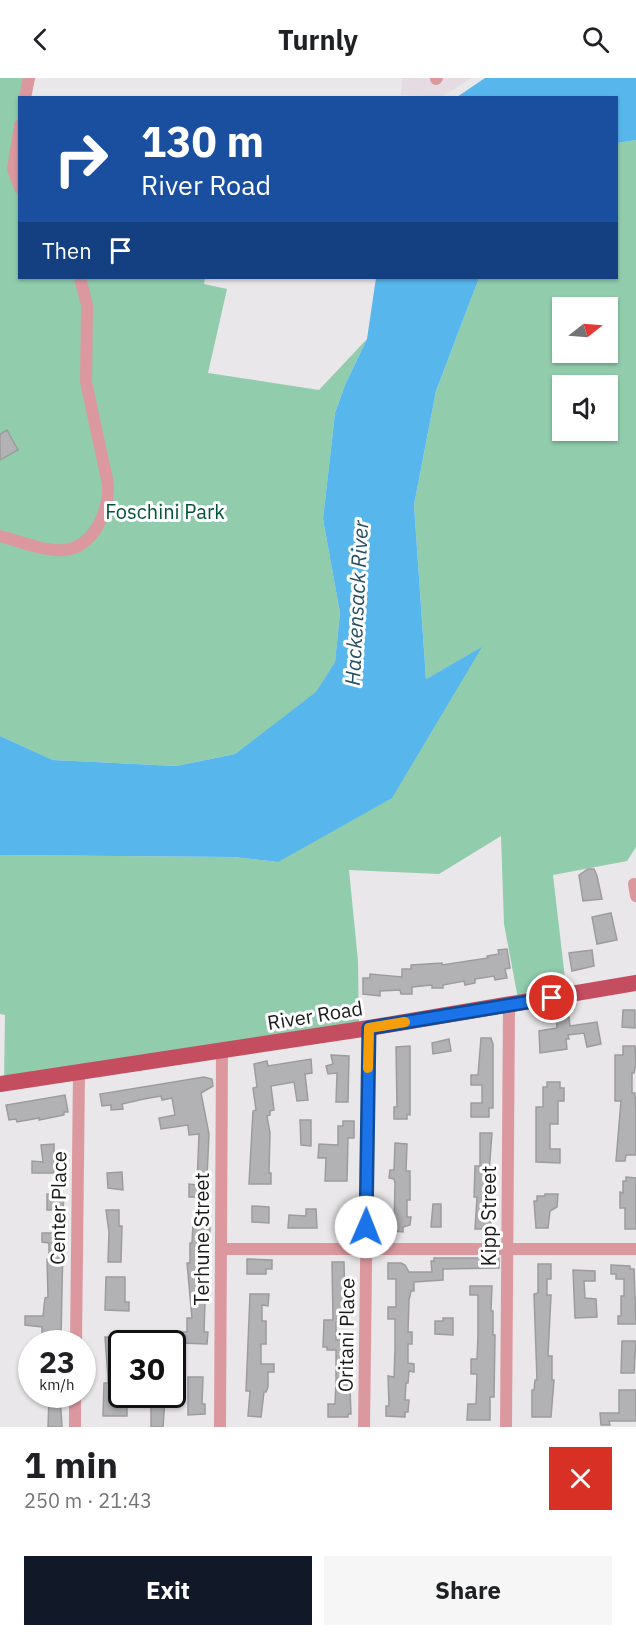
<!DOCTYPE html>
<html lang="en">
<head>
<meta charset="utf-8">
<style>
	:root { --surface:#fff; --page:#f6f6f6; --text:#202124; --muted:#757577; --accent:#111827 }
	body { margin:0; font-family:"IBM Plex Sans",sans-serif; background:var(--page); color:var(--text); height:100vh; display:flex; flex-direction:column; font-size:22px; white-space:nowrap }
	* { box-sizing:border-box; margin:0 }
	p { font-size:20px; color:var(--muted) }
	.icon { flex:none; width:33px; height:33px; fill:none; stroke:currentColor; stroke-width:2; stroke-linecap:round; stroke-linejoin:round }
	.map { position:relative; height:1349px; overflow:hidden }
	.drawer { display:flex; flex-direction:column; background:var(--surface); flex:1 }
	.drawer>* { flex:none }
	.hud { position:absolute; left:18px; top:18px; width:600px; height:183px; border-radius:0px; box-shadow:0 2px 4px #0004; background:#1a4fa0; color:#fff; overflow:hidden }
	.needle { width:39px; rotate:73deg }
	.tools { position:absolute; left:552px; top:219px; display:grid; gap:12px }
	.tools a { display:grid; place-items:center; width:66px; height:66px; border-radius:0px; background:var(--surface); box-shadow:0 2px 4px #0004; font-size:30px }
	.speed { position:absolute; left:18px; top:1252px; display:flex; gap:12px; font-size:30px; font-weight:700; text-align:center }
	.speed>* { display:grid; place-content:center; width:78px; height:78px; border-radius:50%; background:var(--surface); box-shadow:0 2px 4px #0004; line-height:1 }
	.speed small { font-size:15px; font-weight:400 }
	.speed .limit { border:3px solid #111; border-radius:9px; background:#fff; color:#111 }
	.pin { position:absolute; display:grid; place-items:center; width:51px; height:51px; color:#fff; margin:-26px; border:3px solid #fff; border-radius:50%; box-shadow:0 2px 6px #0007 }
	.me { position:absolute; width:66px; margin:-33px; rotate:1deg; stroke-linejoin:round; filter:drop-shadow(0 0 4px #0008) }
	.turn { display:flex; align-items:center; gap:21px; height:126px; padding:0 24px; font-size:27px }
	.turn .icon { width:78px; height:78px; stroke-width:2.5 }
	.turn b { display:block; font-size:42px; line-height:51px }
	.then { display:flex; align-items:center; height:57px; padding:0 24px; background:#0003; gap:12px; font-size:22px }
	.round { display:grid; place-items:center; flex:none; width:63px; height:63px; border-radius:0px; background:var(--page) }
	.overview { display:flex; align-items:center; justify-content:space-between; height:102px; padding:0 24px }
	h1 { font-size:36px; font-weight:800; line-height:45px }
	.cta { display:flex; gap:12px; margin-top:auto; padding:12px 24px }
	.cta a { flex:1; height:69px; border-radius:0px; background:var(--accent); color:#fff; font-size:24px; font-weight:800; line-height:69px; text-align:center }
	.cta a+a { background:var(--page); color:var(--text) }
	header { display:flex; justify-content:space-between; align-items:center; height:78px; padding:0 24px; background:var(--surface); font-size:27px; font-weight:800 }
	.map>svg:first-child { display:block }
</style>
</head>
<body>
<header><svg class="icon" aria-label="back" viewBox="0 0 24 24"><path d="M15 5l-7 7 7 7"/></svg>Turnly<svg class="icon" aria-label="search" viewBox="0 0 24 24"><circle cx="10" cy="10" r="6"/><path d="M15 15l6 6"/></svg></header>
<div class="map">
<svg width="636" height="1349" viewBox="0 0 636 1349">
	<rect width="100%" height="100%" fill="#e9e7e9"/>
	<!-- built -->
	<path fill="#e4dbe3" d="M402 0H472L441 19 401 17Z"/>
	<!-- green -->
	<g fill="#91ccad" fill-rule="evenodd">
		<path d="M0 0H28L20 20V200H205L204 206 227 211 208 295 319 312 367 261 345 307 335 335 323 441 340 535 335 584 316 615 235 676 176 688 53 682 0 658Z"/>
		<path d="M636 62V769L627 783 553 797 567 918 519 926 504 846 501 758 439 796 349 792 358 883 359 951 4 1006 5 937 0 936V777L233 779 278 784 481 570 426 601 414 427 436 313 479 200H616L617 65ZM562 230H608V274H562ZM562 308H608V352H562Z"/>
	</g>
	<!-- water -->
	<g fill="#57b7ec">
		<path d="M485 0H636V62L617 65 616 20 457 19Z"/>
		<path d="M376 200H479L436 313 414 427 426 601 482 569 392 720 278 784 233 779 0 777V658L53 682 176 688 235 676 316 614 335 584 340 535 323 441 335 335 345 307 367 261Z"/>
	</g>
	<!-- building -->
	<g fill="#b2b2b5" stroke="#9c9c9f" stroke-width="1.5">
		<path d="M7 352 18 372 0 382V356Z"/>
		<path d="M588 791H594L597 798 602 821 583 823 579 797Z"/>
		<path d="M611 835 617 862 597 866 592 839Z"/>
		<path d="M507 871 510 890 505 891 507 900 495 902 494 898 475 901V905L465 907 464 903 443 907V910H432V907L412 909V916H401L400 912 380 913V918L363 916V900H370V896L402 899V891H411V887L442 885V887L488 880 487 878 499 876 498 872Z"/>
		<path d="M592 872 594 888 572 893 569 875Z"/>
		<path d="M623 932H635V950L622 949Z"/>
		<path d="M569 939 570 948 597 944 601 966 587 969 584 955 568 957 569 961H566L567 971 540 975 539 953 557 950 556 940Z"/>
		<path d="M481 960H491L493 966V1030H489V1039H471V1025H482V1007H471V997H478Z"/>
		<path d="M449 961 451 973 433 976 432 965Z"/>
		<path d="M410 968V1037L407 1036V1041H394V1029H397L396 969Z"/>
		<path d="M623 968H635L636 986 634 995H632V1015H635L636 1034V1077H626L625 1083H616L621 1023H615V977H623Z"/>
		<path d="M331 977 349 978 348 1024H336L337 995 328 996 326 988 333 986Z"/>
		<path d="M311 981 312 995 305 996 308 1022 297 1023 294 1004 271 1008 274 1032 270 1033V1037L267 1038 270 1055 269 1095H271V1106H249L253 1033 256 1032 253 1010 257 1009 254 986 267 983 268 988Z"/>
		<path d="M204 999 212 1001 213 1008 201 1015 209 1056 206 1119H189V1106L197 1107 199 1056 189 1057 188 1047 161 1051 159 1040 175 1037 172 1020 162 1022 161 1018 144 1021 122 1026 123 1031 111 1032V1027L102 1028 100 1016Z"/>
		<path d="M547 1004H560V1010H564V1023H558V1046H550V1071H560V1085L536 1084V1029H543V1009H547Z"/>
		<path d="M65 1017 68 1034H64V1037L39 1042V1040L17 1044 16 1041 9 1042 6 1027Z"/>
		<path d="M300 1042H311V1068L301 1067Z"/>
		<path d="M343 1043H354V1060H348L347 1103H325L326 1080H318L319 1066 338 1067V1048H343Z"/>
		<path d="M480 1055H492L489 1095H492V1120H489L488 1136H491V1151H475L477 1119H474L475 1088H480Z"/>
		<path d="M395 1065 407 1066 406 1093H410V1122H407V1139H411L410 1147 403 1149V1154L394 1153 395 1105 394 1101 389 1100 390 1092H394Z"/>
		<path d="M54 1066V1095H32V1083L43 1084 41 1067Z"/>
		<path d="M122 1094 123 1112 108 1110 107 1095Z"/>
		<path d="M626 1099 636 1100V1151H625V1130H620V1114L623 1115V1103H626Z"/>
		<path d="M47 1116 64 1117 63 1132H47Z"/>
		<path d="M545 1116H558L557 1129 550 1133 548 1150H536L534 1123H537V1118H545Z"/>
		<path d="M433 1126H441V1149H431Z"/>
		<path d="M252 1128 269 1129V1145L252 1144Z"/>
		<path d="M306 1131H316L317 1150H288L289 1137 306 1138Z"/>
		<path d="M106 1132H119V1148H122L121 1184H108L109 1154Z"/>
		<path d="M193 1146 210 1149 209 1178H205V1212H209L208 1224H205L204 1254H208L207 1266 181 1265V1254H187V1240H192L187 1185H190V1165H192Z"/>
		<path d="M55 1151H66V1165H63L61 1260 42 1259V1249L25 1247V1238H43L45 1220 48 1219 47 1181H49V1165L42 1164V1155H55Z"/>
		<path d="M434 1180H499V1190L443 1191V1202L414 1204V1213H411L409 1222 408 1254H412V1266H408V1285L414 1286V1294L409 1293 408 1305H406L405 1322H409L408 1334H405V1339L386 1338V1328H389L388 1298 394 1299 395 1271V1241H388V1229H396V1201H388V1185H401L405 1187 409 1194H432L431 1183H434Z"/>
		<path d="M247 1181 272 1182V1191H266V1196H247Z"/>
		<path d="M332 1184H344L345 1233H349V1245L336 1244V1262H348L351 1336H348V1339H328V1326H335L336 1304V1272H327V1269H323L324 1242H333Z"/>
		<path d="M538 1186H551V1201H547V1217H551L548 1278H552V1302H554L551 1339H532V1312H534L535 1302H537L534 1216 538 1215Z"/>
		<path d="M611 1187 630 1188V1191H634L636 1246H618V1238H621V1218H624V1201H616V1196H611Z"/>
		<path d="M573 1192 595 1193V1203H584L585 1220 596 1221 597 1239 575 1240Z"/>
		<path d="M106 1199H125V1224H129V1233L105 1232Z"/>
		<path d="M470 1208H492L491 1233H493V1257H495L494 1319H490V1342H467L468 1326H476L477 1296H471V1281H477L478 1258V1217H470Z"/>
		<path d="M250 1216H269L268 1228 262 1227V1243H266V1266H261V1286H274V1294H268V1309L266 1314H264L261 1339 248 1338 250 1313H246Z"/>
		<path d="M443 1240H453V1257L435 1256V1243H443Z"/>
		<path d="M105 1259 122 1260V1325H127V1338H103L104 1305H108V1299Z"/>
		<path d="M622 1263H636L634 1295H621Z"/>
		<path d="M188 1299H203L202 1326H205V1336L188 1337Z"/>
		<path d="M619 1312H636V1343H609L610 1347H601L600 1335H619Z"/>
		<path d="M51 1317H60L62 1349H48L49 1320H51Z"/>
		<path d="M155 1320 165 1321 163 1349H151V1326L155 1327Z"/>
	</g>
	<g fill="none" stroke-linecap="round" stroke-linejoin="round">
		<!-- minor -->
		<g stroke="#db989e" stroke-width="12">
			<path d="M436 1 437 0"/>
			<path d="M25 20 29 0"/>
			<path d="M20 47 13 91 20 110"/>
			<path d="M0 458C20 463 44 474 65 472 95 468 109 432 108 406L86 304 87 227 80 200"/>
			<path d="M634 806 636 818"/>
			<path d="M221 1171H636"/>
			<path d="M76 1266 79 994"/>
			<path d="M75 1349V1317"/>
			<path d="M220 1349 222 973"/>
			<path d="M364 1349 369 950"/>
			<path d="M506 1349 509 927"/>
		</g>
		<!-- major -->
		<path stroke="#c44e60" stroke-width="16" d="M0 1006 369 950 636 905"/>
	</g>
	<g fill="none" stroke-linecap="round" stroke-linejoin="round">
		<!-- route casing -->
		<g stroke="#114b97" stroke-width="15">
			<path id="route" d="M366 1149 369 950 552 920"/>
		</g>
		<!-- route -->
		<use href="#route" stroke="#1a73e8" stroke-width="10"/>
		<!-- slow -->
		<path stroke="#f59e0b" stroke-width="10" d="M368 990 369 950 405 944"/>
	</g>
	<g text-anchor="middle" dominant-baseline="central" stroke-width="6" stroke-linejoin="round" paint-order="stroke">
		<!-- park labels -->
		<g font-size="20" fill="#005537" stroke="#fff">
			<text x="165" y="433">Foschini Park</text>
		</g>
		<!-- street labels -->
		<g font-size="20" fill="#1c1b1c" stroke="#fff">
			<text transform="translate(315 937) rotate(-9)">River Road</text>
			<text transform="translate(58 1130) rotate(-89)">Center Place</text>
			<text transform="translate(488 1138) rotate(-90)">Kipp Street</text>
			<text transform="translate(201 1161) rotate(-90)">Terhune Street</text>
			<text transform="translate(346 1257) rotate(-89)">Oritani Place</text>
		</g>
		<!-- water labels -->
		<g font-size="21" font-style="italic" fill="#254e65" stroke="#fff">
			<text transform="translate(356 525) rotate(-87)">Hackensack River</text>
		</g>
	</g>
</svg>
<div class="tools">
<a><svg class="needle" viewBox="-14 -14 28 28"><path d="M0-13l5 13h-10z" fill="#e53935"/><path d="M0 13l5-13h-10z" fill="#757577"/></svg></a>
<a><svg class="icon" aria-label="sound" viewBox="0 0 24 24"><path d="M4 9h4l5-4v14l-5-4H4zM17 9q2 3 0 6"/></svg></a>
</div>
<div class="speed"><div>23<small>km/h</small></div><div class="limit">30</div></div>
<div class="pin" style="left:552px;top:920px;background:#d93025"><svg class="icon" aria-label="arrive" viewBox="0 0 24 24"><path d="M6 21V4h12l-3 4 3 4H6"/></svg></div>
<svg class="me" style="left:366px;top:1149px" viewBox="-20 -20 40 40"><circle r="19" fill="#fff"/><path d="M0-13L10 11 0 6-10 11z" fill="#1a73e8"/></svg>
<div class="hud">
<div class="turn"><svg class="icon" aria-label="right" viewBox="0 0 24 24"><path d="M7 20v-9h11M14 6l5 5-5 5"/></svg><div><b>130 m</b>River Road</div></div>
<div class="then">Then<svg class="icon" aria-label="arrive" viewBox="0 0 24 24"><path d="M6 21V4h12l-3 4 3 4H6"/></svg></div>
</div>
</div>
<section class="drawer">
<div class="overview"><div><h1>1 min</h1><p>250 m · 21:43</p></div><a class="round" style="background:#d93025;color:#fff"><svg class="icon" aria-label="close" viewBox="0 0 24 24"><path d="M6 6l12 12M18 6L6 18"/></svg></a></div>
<div class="cta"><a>Exit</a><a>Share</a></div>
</section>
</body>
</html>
